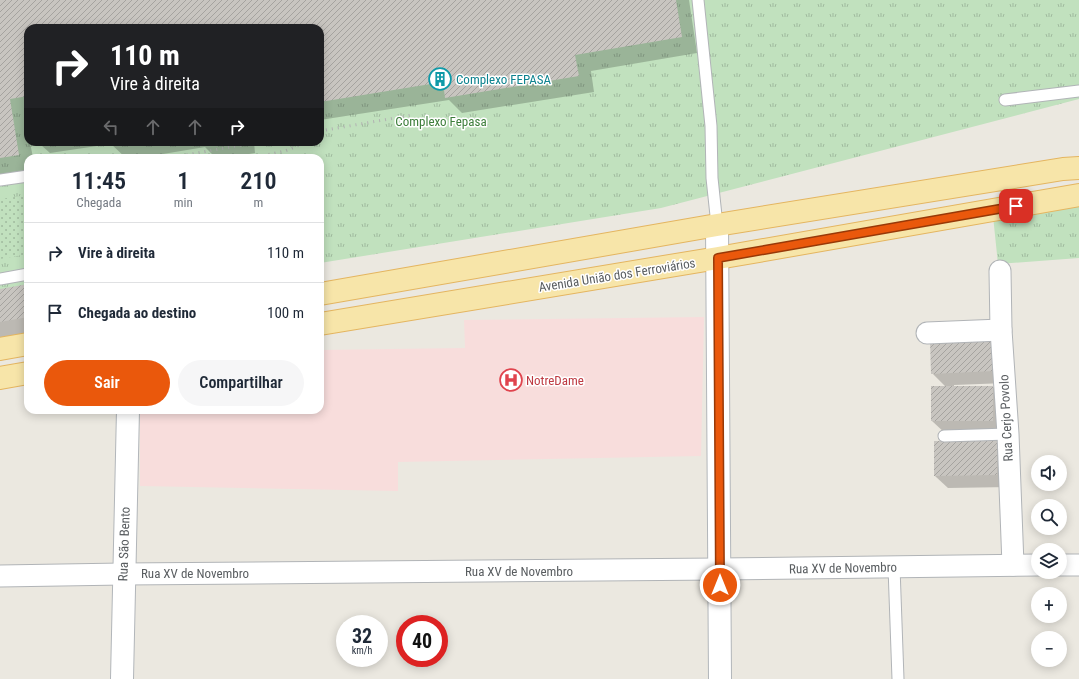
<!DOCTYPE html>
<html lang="pt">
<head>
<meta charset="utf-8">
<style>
	:root { --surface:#fff; --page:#f6f6f7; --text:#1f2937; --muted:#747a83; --line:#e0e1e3; --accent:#ea580c }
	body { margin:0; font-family:"Roboto Condensed",sans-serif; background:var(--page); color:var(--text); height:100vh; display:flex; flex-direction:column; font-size:15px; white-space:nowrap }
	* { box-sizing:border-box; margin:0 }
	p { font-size:13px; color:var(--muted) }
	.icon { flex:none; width:22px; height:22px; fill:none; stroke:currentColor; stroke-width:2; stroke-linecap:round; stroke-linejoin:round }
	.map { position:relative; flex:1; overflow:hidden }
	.sheet { position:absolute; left:24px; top:154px; width:300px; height:260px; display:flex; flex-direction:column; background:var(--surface); border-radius:12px; box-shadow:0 2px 10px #0003 }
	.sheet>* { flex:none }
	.hud { position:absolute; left:24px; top:24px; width:300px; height:122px; border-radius:12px; box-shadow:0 2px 10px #0003; background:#202124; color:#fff; overflow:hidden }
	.buttons { position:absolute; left:1031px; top:455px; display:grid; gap:8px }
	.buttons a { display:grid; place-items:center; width:36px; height:36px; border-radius:50%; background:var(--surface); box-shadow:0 2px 10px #0003; font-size:20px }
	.speed { position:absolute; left:336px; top:615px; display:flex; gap:8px; font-size:20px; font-weight:700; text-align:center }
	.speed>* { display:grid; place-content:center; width:52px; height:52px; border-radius:50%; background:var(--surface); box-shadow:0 2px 10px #0003; line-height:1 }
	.speed small { font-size:10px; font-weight:400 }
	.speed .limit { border:6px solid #d22; background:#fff; color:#111 }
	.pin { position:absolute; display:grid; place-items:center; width:34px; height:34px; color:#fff; margin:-17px; border-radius:8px; box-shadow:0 2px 6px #0006 }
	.me { position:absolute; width:44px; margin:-22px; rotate:0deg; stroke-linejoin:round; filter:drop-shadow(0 0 3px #0008) }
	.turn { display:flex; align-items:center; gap:14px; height:84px; padding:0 20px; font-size:18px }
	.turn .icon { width:52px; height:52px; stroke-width:2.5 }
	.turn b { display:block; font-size:28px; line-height:34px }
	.lanes { display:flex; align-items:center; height:38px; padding:0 20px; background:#0003; justify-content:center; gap:20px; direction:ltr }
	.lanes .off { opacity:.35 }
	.eta { display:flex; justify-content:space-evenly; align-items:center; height:68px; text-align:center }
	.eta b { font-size:24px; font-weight:600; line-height:28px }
	.cta { display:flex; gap:8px; margin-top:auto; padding:8px 20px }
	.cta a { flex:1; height:46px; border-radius:24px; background:var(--accent); color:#fff; font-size:16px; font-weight:600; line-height:46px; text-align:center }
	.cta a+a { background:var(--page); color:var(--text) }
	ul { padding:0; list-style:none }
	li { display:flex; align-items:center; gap:12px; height:60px; padding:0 20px; border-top:1px solid var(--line) }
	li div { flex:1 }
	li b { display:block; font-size:15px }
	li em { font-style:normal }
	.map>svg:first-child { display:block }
</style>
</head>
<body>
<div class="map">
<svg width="1079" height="679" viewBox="0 0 1079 679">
	<defs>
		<pattern id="park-tufts" width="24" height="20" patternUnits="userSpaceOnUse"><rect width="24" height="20" fill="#c1e1be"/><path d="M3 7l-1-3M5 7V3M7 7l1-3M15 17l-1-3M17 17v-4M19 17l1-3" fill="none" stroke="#a0ba9e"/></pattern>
		<pattern id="garden-dots" width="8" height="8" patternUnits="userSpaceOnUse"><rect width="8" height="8" fill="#c1e1be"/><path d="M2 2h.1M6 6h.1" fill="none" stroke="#a0ba9e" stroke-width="1.8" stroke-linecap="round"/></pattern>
		<pattern id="building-hatch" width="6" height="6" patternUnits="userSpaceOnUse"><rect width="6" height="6" fill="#c8c5c0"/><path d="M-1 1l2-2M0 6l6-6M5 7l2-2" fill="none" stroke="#a5a39f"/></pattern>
	</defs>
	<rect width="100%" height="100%" fill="#ebe8e0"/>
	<!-- medical -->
	<path fill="#f8dddc" d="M704 317 701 456 398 462V491L140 486V410H320V350L465 348 464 320Z"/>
	<!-- park -->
	<g fill="url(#park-tufts)" fill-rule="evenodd">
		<path d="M0 0H1079V99L661 208 320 263V158H28V310L0 315ZM28 28H320V142H28Z"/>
		<path d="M1079 204V258L998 264 993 216Z"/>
	</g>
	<!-- garden -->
	<path fill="url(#garden-dots)" d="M28 195V254L0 259V199Z"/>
	<!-- shadow -->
	<g fill="#0003">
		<path d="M0 0H689L697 53 591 71 594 92 462 113 449 100 320 120V28H28V115H26L28 129V142H30L33 158H28V172L0 177Z"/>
		<path d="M41 142H96L97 146 50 153 41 145Z"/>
		<path d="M111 142H254L255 153 225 158H216L205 147 139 158H126L111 144Z"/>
		<path d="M28 285V336L0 341V290Z"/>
		<path d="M992 337 1006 383 954 385V387H993L1005 400V433H945L932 421 946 387 932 373Z"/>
		<path d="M997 441 1009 453 1010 487 948 488 935 476Z"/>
	</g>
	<!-- building -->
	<g fill="url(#building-hatch)">
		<path d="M0 0H676L682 37 575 55 579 76 445 98 443 82 320 102V28H28V96L10 99 19 155 0 158Z"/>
		<path d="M40 142H55L56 143 40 145Z"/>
		<path d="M28 284V317L0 322V289Z"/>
		<path d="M992 336 994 371 931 374 930 340Z"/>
		<rect x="931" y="386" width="62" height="35"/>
		<path d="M997 440V475L934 476V441Z"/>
	</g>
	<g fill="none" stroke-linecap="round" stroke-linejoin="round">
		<!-- lane casing -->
		<g stroke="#b1b4b7" stroke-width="13">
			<g id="lane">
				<path d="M698 0 711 126 712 178 717 225"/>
				<path d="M1005 100 1079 91"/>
				<path d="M0 180 28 176"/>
				<path d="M0 279 28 274"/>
				<path d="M944 436 1008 434"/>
				<path d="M894 567 898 679"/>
			</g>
		</g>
		<!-- street casing -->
		<g stroke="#b1b4b7" stroke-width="23">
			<g id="street">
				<path d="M1000 271 1001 330 1008 434 1013 565"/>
				<path d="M927 333 1001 330"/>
				<path d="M1060 565H1079"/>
				<path d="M0 576 123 574 720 569 1038 565"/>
			</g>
		</g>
		<!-- secondary casing -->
		<g stroke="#b2b6ba" stroke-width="24">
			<g id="secondary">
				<path d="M717 225 720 679"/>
				<path d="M122 679 128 410"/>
			</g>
		</g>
		<!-- primary casing -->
		<g stroke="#e4b560" stroke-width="24">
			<g id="primary">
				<path d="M320 294 717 225 1063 169 1079 168"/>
				<path d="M320 324 718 258 1079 195"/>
				<path d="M0 349 28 344"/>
				<path d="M0 378 28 373"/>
			</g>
		</g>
		<!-- lane -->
		<use href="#lane" stroke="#fff" stroke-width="11"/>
		<!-- street -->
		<use href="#street" stroke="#fff" stroke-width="21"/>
		<!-- secondary -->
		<use href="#secondary" stroke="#fff" stroke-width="22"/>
		<!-- primary -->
		<use href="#primary" stroke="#f7e5a9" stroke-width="22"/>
		<!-- rail -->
		<g stroke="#b1b2b2" stroke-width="3" stroke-dasharray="1 5" stroke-linecap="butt">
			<path d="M320 131 412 115"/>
			<path d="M169 158 259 142"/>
			<path d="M251 158 285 151 307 142"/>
		</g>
	</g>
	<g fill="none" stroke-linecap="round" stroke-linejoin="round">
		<!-- route casing -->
		<g stroke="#983908" stroke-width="10">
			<path id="route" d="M720 585 718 258 1016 206"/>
		</g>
		<!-- route -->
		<use href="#route" stroke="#ea580c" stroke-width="7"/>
	</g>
	<!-- icons -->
	<defs>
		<g id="building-ring" transform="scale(1.15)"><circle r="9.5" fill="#fff" stroke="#0f9aa8" stroke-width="1.5"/><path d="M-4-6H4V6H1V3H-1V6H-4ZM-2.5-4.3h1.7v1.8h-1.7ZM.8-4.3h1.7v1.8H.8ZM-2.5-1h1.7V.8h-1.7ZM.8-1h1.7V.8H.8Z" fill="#0f9aa8"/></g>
		<g id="hospital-ring" transform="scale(1.15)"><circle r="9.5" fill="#fff" stroke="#e0444e" stroke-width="1.5"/><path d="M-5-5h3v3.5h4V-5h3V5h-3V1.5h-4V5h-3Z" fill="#e0444e"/></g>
	</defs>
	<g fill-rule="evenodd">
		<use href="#building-ring" x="440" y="79"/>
		<use href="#hospital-ring" x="511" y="380"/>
	</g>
	<g text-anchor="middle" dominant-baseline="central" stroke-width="3" stroke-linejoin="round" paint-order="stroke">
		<!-- culture labels -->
		<g font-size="13" fill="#0d838f" stroke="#fff" text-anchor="start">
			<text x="456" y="79">Complexo FEPASA</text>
		</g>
		<!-- park labels -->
		<g font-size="13" fill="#3d7e3b" stroke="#fff">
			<text x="441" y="121">Complexo Fepasa</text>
		</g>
		<!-- street labels -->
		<g font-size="13" fill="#595d60" stroke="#fff">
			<text transform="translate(617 275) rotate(-9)">Avenida União dos Ferroviários</text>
			<text transform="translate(1006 418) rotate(-93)">Rua Cerjo Povolo</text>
			<text transform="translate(124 544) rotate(-88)">Rua São Bento</text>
			<text transform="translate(843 568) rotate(-1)">Rua XV de Novembro</text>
			<text x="519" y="571">Rua XV de Novembro</text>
			<text x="195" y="573">Rua XV de Novembro</text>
		</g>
		<!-- health labels -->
		<g font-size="13" fill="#be3a42" stroke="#fff" text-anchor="start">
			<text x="526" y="380">NotreDame</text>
		</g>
	</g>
</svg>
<div class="buttons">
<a><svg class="icon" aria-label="sound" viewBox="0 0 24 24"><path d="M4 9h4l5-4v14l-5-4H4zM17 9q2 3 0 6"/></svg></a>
<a><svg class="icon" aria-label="search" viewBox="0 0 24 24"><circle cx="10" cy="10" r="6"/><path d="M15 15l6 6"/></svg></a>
<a><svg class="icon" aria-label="layers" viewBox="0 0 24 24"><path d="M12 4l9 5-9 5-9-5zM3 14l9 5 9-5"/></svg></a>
<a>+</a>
<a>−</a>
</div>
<div class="speed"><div>32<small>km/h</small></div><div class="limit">40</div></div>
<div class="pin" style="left:1016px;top:206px;background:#d93025"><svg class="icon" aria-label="arrive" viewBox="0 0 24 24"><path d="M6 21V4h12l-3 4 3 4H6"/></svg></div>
<svg class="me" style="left:720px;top:585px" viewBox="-20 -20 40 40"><circle r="17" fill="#ea580c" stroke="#fff" stroke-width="3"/><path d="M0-11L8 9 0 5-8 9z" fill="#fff"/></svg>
<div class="hud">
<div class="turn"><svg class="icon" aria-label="right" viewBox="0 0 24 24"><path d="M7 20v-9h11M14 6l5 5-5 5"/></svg><div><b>110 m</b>Vire à direita</div></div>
<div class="lanes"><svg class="icon off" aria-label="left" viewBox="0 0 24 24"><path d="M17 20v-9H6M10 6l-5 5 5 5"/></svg><svg class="icon off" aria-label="ahead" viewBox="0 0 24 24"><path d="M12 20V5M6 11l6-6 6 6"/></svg><svg class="icon off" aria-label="ahead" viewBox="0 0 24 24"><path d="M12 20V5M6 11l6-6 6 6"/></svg><svg class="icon" aria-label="right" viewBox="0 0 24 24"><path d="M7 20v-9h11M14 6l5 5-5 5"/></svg></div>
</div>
<section class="sheet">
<div class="eta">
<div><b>11:45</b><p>Chegada</p></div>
<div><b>1</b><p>min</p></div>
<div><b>210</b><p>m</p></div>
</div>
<ul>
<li><svg class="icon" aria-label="right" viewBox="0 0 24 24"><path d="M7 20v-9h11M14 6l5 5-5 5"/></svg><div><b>Vire à direita</b></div><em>110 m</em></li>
<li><svg class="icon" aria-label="arrive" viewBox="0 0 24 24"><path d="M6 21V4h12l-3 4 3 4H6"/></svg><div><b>Chegada ao destino</b></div><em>100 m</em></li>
</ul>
<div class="cta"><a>Sair</a><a>Compartilhar</a></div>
</section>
</div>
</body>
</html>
